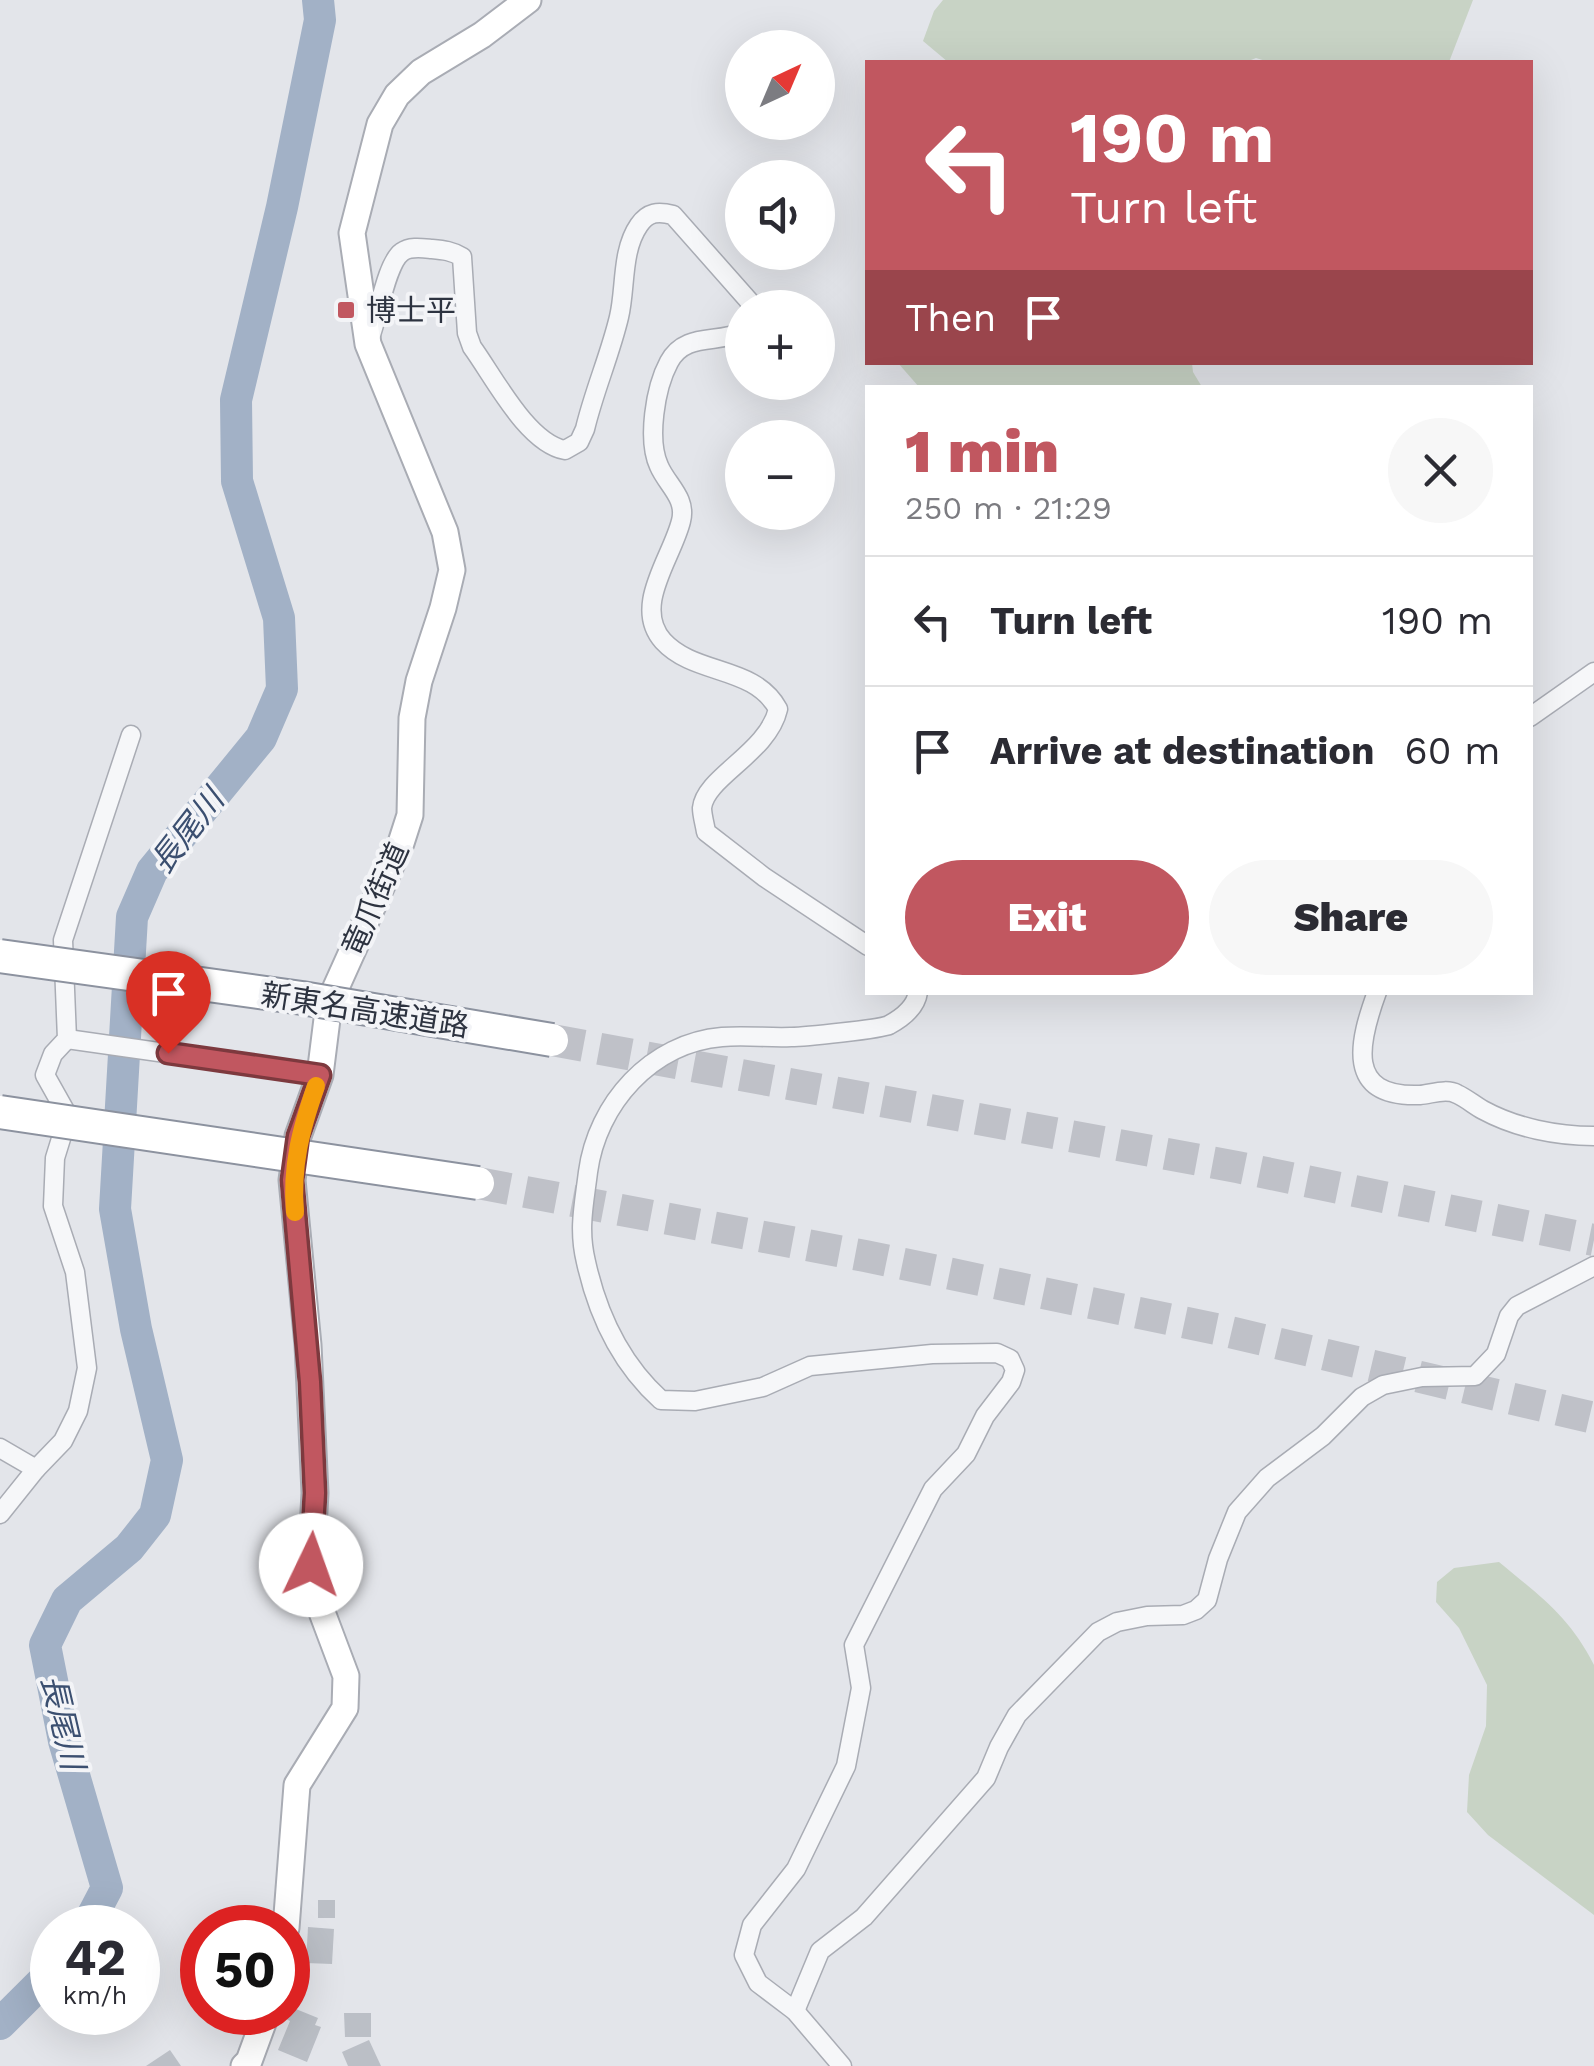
<!DOCTYPE html>
<html lang="en">
<head>
<meta charset="utf-8">
<style>
	:root { --surface:#fff; --page:#f7f7f7; --text:#2b2b33; --muted:#7c7c81; --line:#e1e1e2; --accent:#c15760 }
	body { margin:0; font-family:"Work Sans","Noto Sans JP",sans-serif; background:var(--page); color:var(--text); height:100vh; display:flex; flex-direction:column; font-size:38px; white-space:nowrap }
	* { box-sizing:border-box; margin:0 }
	p { font-size:32px; color:var(--muted) }
	.icon { flex:none; width:55px; height:55px; fill:none; stroke:currentColor; stroke-width:2; stroke-linecap:round; stroke-linejoin:round }
	.map { position:relative; flex:1; overflow:hidden }
	.details { position:absolute; left:865px; top:385px; width:668px; height:610px; display:flex; flex-direction:column; background:var(--surface); border-radius:0px; box-shadow:0 10px 40px #0002 }
	.details>* { flex:none }
	.hud { position:absolute; left:865px; top:60px; width:668px; height:305px; border-radius:0px; box-shadow:0 10px 40px #0002; background:#c15760; color:#fff; overflow:hidden }
	.needle { width:65px; rotate:44deg }
	.buttons { position:absolute; left:725px; top:30px; display:grid; gap:20px }
	.buttons a { display:grid; place-items:center; width:110px; height:110px; border-radius:50%; background:var(--surface); box-shadow:0 10px 40px #0002; font-size:50px }
	.speed { position:absolute; left:30px; top:1905px; display:flex; gap:20px; font-size:50px; font-weight:700; text-align:center }
	.speed>* { display:grid; place-content:center; width:130px; height:130px; border-radius:50%; background:var(--surface); box-shadow:0 10px 40px #0002; line-height:1 }
	.speed small { font-size:25px; font-weight:400 }
	.speed .limit { border:15px solid #d22; background:#fff; color:#111 }
	.pin { position:absolute; display:grid; place-items:center; width:85px; height:85px; color:#fff; margin:-102px -42px; border-radius:50% 50% 50% 0; rotate:-45deg; box-shadow:0 0 10px #0007 }
	.pin .icon { rotate:45deg }
	.me { position:absolute; width:110px; margin:-55px; rotate:3deg; stroke-linejoin:round; filter:drop-shadow(0 0 8px #0008) }
	.turn { display:flex; align-items:center; gap:35px; height:210px; padding:0 40px; font-size:45px }
	.turn .icon { width:130px; height:130px; stroke-width:2.5 }
	.turn b { display:block; font-size:70px; line-height:85px }
	.then { display:flex; align-items:center; height:95px; padding:0 40px; background:#0003; gap:20px; font-size:38px }
	.round { display:grid; place-items:center; flex:none; width:105px; height:105px; border-radius:52px; background:var(--page) }
	.headline { display:flex; align-items:center; justify-content:space-between; height:170px; padding:0 40px }
	h1 { font-size:60px; font-weight:800; line-height:75px; color:var(--accent) }
	.action { display:flex; gap:20px; margin-top:auto; padding:20px 40px }
	.action a { flex:1; height:115px; border-radius:60px; background:var(--accent); color:#fff; font-size:40px; font-weight:800; line-height:115px; text-align:center }
	.action a+a { background:var(--page); color:var(--text) }
	ul { padding:0; list-style:none }
	li { display:flex; align-items:center; gap:30px; height:130px; padding:0 40px; border-top:2px solid var(--line) }
	li div { flex:1 }
	li b { display:block; font-size:38px }
	li em { font-style:normal }
	.map>svg:first-child { display:block }
</style>
</head>
<body>
<div class="map">
<svg width="1594" height="2066" viewBox="0 0 1594 2066">
	<rect width="100%" height="100%" fill="#e3e5ea"/>
	<!-- green -->
	<g fill="#c8d3c5">
		<path d="M943 0H1473L1449 62H1269L1256 58 1246 62H948L923 41 934 11Z"/>
		<path d="M898 363H1192L1193 372 1202 387H919Z"/>
		<path d="M1499 1562C1540 1596 1570 1617 1594 1665V1915L1488 1835 1467 1812 1469 1775 1486 1726 1487 1685 1459 1628 1436 1602 1437 1582 1454 1568Z"/>
	</g>
	<g fill="none" stroke-linecap="round" stroke-linejoin="round">
		<!-- river -->
		<g stroke="#a2b1c6" stroke-width="32">
			<path d="M86 1928 107 1888 64 1741 45 1645 67 1600 129 1548 155 1515 167 1460 136 1329 115 1209 132 917 152 871 261 738 282 689 279 618 237 481 236 400 282 207 320 20 318 0"/>
			<path d="M0 2024 52 1972"/>
		</g>
	</g>
	<!-- building -->
	<g fill="#bbbfc6">
		<rect x="318" y="1900" width="17" height="18"/>
		<path d="M308 1927 334 1929 332 1964 306 1963Z"/>
		<path d="M291 2007 318 2018 315 2025 321 2027 307 2062 278 2050 290 2021 286 2019Z"/>
		<path d="M344 2013H371V2037H345Z"/>
		<path d="M369 2040 381 2066H348L342 2052Z"/>
		<path d="M170 2050 181 2066H146Z"/>
	</g>
	<g fill="none" stroke-linecap="round" stroke-linejoin="round">
		<!-- motorway-tunnel -->
		<g stroke="#bfc1c8" stroke-width="32" stroke-dasharray="32 16" stroke-linecap="butt">
			<path d="M552 1040 1237 1167 1594 1240"/>
			<path d="M478 1183 865 1256 1221 1330 1594 1418"/>
		</g>
		<!-- minor casing -->
		<g stroke="#a9acb4" stroke-width="21">
			<g id="minor">
				<path d="M742 332C717 344 685 332 669 362 655 388 647 440 659 466 667 485 687 498 681 521 672 558 632 606 663 641 695 676 754 665 778 709 768 753 705 777 702 808 702 815 705 825 706 832L764 877 868 946"/>
				<path d="M369 340C378 319 386 263 402 252 410 246 422 248 432 249 444 250 452 251 462 257L467 333 472 347C494 377 527 443 565 450L579 442 585 429C594 391 610 355 619 317 626 288 621 251 639 225 648 212 658 211 673 215L749 301 751 308"/>
				<path d="M1530 717 1594 672"/>
				<path d="M1377 992C1359 1041 1344 1098 1420 1095 1432 1094 1446 1088 1457 1094 1466 1098 1474 1105 1483 1110 1516 1128 1557 1136 1594 1136"/>
				<path d="M67 1039 320 1075"/>
				<path d="M0 1448 36 1469 63 1441 78 1411 87 1368 75 1272 53 1206 55 1158 68 1116 45 1075 53 1054 67 1039 63 940 131 735"/>
				<path d="M0 1514 36 1469"/>
				<path d="M795 2011 820 1951 864 1917 986 1778 999 1747 1017 1715 1098 1632 1117 1622 1147 1616 1183 1615 1196 1610 1207 1600 1218 1559 1237 1512 1267 1478 1323 1436 1362 1397 1383 1385 1422 1377 1475 1376 1496 1354 1509 1316 1517 1306 1594 1266"/>
				<path d="M842 2066 795 2011 758 1983 744 1955 752 1925 796 1869 846 1766 861 1688 854 1645 933 1489 966 1454 985 1416 1011 1382 1015 1370 1010 1359 997 1353 932 1354 810 1366 763 1387 695 1401 661 1400C620 1363 598 1316 586 1262 578 1229 584 1205 588 1172 597 1104 651 1043 722 1037 745 1035 768 1038 791 1037 804 1037 881 1029 889 1025 902 1018 916 1007 918 992"/>
			</g>
		</g>
		<!-- secondary casing -->
		<g stroke="#a9acb4" stroke-width="29">
			<g id="secondary">
				<path d="M286 1928 297 1785 345 1708 346 1676 314 1591 311 1565 315 1493 308 1345 292 1180 298 1136 320 1075 329 1003 401 843 410 815 412 718 419 681 443 608 452 570 445 532 368 344 352 233 380 124 397 95 421 72 482 35 528 0"/>
				<path d="M244 2066 249 2061 267 2012"/>
			</g>
		</g>
		<!-- minor -->
		<use href="#minor" stroke="#f6f7f9" stroke-width="18"/>
		<!-- secondary -->
		<use href="#secondary" stroke="#fff" stroke-width="25"/>
		<!-- motorway-bridge casing -->
		<g stroke="#8c929f" stroke-width="36" stroke-linecap="butt">
			<g id="motorway-bridge">
				<path d="M0 956 302 998 552 1040"/>
				<path d="M0 1112 478 1183"/>
			</g>
		</g>
		<!-- motorway-bridge -->
		<use href="#motorway-bridge" stroke="#fff" stroke-width="32"/>
	</g>
	<g fill="none" stroke-linecap="round" stroke-linejoin="round">
		<!-- route casing -->
		<g stroke="#7d393e" stroke-width="25">
			<path id="route" d="M168 1053 320 1075 298 1136 292 1180 310 1382 315 1493 311 1565"/>
		</g>
		<!-- route -->
		<use href="#route" stroke="#c15760" stroke-width="18"/>
		<!-- slow -->
		<path stroke="#f59e0b" stroke-width="18" d="M295 1212C291 1166 301 1129 316 1086"/>
	</g>
	<!-- markers -->
	<rect fill="#c15760" stroke="#f3f4f7" stroke-width="4" x="336" y="300" width="20" height="20" rx="5"/>
	<g text-anchor="middle" dominant-baseline="central" stroke-width="8" stroke-linejoin="round" paint-order="stroke">
		<!-- poi labels -->
		<g font-size="30" fill="#2d3340" stroke="#f3f4f7" text-anchor="start">
			<text x="366" y="310">博士平</text>
		</g>
		<!-- street labels -->
		<g font-size="30" fill="#2d3340" stroke="#f3f4f7">
			<text transform="translate(375 899) rotate(-66)">竜爪街道</text>
			<text transform="translate(365 1010) rotate(9)">新東名高速道路</text>
		</g>
		<!-- water labels -->
		<g font-size="32" font-style="italic" fill="#3b4f70" stroke="#f3f4f7">
			<text transform="translate(187 831) rotate(-52)">長尾川</text>
			<text transform="translate(63 1722) rotate(77)">長尾川</text>
		</g>
	</g>
</svg>
<div class="buttons">
<a><svg class="needle" viewBox="-14 -14 28 28"><path d="M0-13l5 13h-10z" fill="#e53935"/><path d="M0 13l5-13h-10z" fill="#7c7c81"/></svg></a>
<a><svg class="icon" aria-label="sound" viewBox="0 0 24 24"><path d="M4 9h4l5-4v14l-5-4H4zM17 9q2 3 0 6"/></svg></a>
<a>+</a>
<a>−</a>
</div>
<div class="speed"><div>42<small>km/h</small></div><div class="limit">50</div></div>
<div class="pin" style="left:168px;top:1053px;background:#d93025"><svg class="icon" aria-label="arrive" viewBox="0 0 24 24"><path d="M6 21V4h12l-3 4 3 4H6"/></svg></div>
<svg class="me" style="left:311px;top:1565px" viewBox="-20 -20 40 40"><circle r="19" fill="#fff"/><path d="M0-13L10 11 0 6-10 11z" fill="#c15760"/></svg>
<div class="hud">
<div class="turn"><svg class="icon" aria-label="left" viewBox="0 0 24 24"><path d="M17 20v-9H6M10 6l-5 5 5 5"/></svg><div><b>190 m</b>Turn left</div></div>
<div class="then">Then<svg class="icon" aria-label="arrive" viewBox="0 0 24 24"><path d="M6 21V4h12l-3 4 3 4H6"/></svg></div>
</div>
<section class="details">
<div class="headline"><div><h1>1 min</h1><p>250 m · 21:29</p></div><a class="round"><svg class="icon" aria-label="close" viewBox="0 0 24 24"><path d="M6 6l12 12M18 6L6 18"/></svg></a></div>
<ul>
<li><svg class="icon" aria-label="left" viewBox="0 0 24 24"><path d="M17 20v-9H6M10 6l-5 5 5 5"/></svg><div><b>Turn left</b></div><em>190 m</em></li>
<li><svg class="icon" aria-label="arrive" viewBox="0 0 24 24"><path d="M6 21V4h12l-3 4 3 4H6"/></svg><div><b>Arrive at destination</b></div><em>60 m</em></li>
</ul>
<div class="action"><a>Exit</a><a>Share</a></div>
</section>
</div>
</body>
</html>
